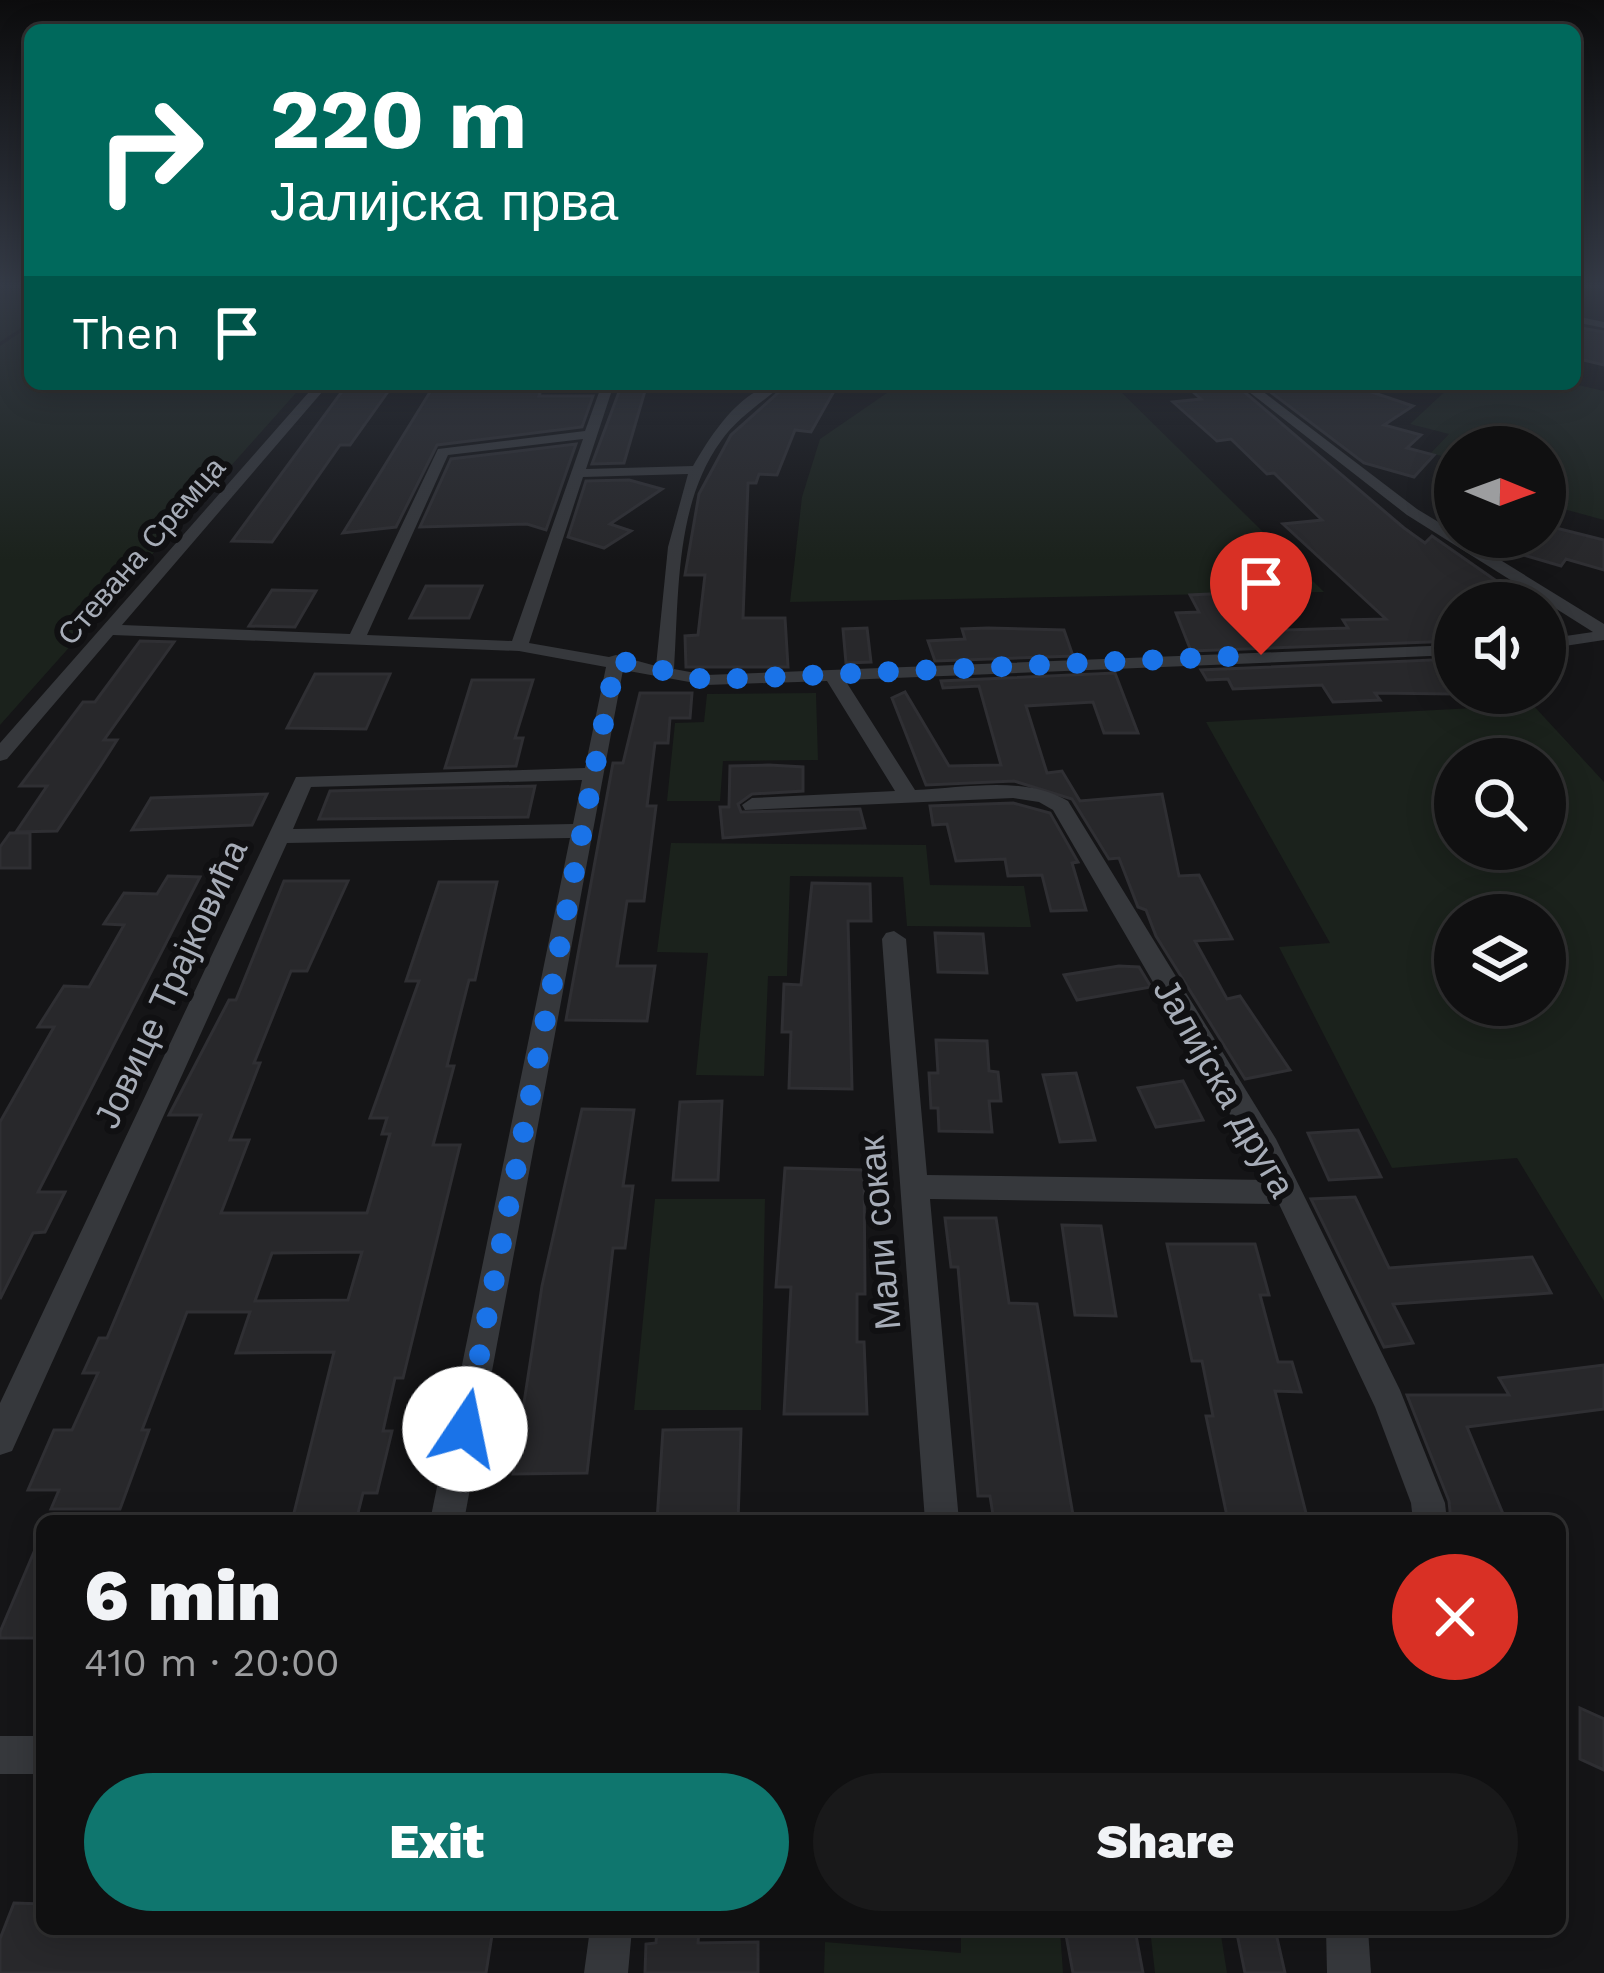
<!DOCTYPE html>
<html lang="en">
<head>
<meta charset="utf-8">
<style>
	:root { --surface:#101011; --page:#19191a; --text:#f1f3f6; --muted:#9c9d9f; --line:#303031; --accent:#0f766e }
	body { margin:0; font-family:"Work Sans",sans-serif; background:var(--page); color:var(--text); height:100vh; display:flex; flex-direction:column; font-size:45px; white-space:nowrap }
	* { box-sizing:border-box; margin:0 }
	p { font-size:39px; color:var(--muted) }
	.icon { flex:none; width:66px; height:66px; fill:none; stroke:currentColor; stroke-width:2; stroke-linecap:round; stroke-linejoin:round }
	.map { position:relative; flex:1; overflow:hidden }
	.details { position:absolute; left:36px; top:1515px; width:1530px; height:420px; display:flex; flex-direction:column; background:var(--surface); border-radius:18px; box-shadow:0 6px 30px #0003,0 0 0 3px var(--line) }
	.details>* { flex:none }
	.banner { position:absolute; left:24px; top:24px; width:1557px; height:366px; border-radius:18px; box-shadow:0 6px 30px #0003,0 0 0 3px var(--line); background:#00695c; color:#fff; overflow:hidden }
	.needle { width:78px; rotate:91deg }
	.buttons { position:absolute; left:1434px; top:426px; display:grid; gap:24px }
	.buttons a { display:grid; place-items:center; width:132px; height:132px; border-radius:50%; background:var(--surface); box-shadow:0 6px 30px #0003,0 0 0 3px var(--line); font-size:60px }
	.pin { position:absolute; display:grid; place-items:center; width:102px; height:102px; color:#fff; margin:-123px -51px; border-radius:50% 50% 50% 0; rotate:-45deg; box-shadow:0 0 12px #0007 }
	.pin .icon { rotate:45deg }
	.me { position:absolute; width:132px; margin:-66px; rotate:11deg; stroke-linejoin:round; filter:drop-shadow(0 0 9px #0008) }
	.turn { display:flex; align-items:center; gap:42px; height:252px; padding:0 48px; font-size:54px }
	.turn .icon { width:156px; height:156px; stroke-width:2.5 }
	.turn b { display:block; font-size:84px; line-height:102px }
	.then { display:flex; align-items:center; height:114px; padding:0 48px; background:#0003; gap:24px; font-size:45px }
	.round { display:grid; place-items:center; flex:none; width:126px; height:126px; border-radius:63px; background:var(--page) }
	.summary { display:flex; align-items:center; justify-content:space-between; height:204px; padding:0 48px }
	h1 { font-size:72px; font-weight:800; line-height:90px }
	.cta { display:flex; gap:24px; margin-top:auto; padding:24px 48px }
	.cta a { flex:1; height:138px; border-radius:72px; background:var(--accent); color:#fff; font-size:48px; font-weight:800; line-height:138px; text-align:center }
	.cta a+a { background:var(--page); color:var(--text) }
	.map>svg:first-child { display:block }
</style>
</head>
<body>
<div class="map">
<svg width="1604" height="1973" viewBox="0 0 1604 1973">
	<rect width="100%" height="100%" fill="#151517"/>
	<!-- green -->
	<g fill="#1b221c" fill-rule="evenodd">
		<path d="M14 284H30V322L0 342V291Z"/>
		<path d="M30 326V384H304L0 725V346Z"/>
		<path d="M900 384H1113L1324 592 790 602 802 497 820 439Z"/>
		<path d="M1453 384H1574L1604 391V520L1545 504V447H1455V460L1431 453 1449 434 1410 424Z"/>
		<path d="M816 693 818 760 723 761 720 801H667L675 723 704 722 707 694Z"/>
		<path d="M1533 705 1604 782V1301L1517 1158 1392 1168 1279 947 1330 943 1206 722ZM1455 759H1545V849H1455ZM1455 915H1545V1005H1455Z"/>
		<path d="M671 843 926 845 930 885 1024 886 1031 927 907 926 903 877 790 876 787 976H768L764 1076 696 1075 708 953 657 952Z"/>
		<path d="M655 1199H765L761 1410H634Z"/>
		<path d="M961 1929H1060L1063 1973H824L825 1942 961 1953Z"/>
		<path d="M1150 1929H1220L1227 1973H1155Z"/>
	</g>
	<!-- building -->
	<g fill="#28282b" stroke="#2f2f33" stroke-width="3" fill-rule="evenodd">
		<path d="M1575 327 1604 332V365L1575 358Z"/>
		<path d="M435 384H543L539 396H593L582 427 437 445 396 527 343 533Z"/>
		<path d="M622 384H647L624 463 592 464Z"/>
		<path d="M788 384H838L811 432 795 430 777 475 759 474 756 483H748L743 618H785L788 667H686L685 636 698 635 705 575H685L699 494 731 435Z"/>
		<path d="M1184 384H1235L1404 528 1425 543 1432 536 1528 603H1455V641L1191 651 1176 613 1199 612 1190 595 1232 593 1256 631 1348 628 1343 620 1386 619 1283 524 1322 520 1274 473 1267 474 1231 439 1217 441 1173 402 1201 399Z"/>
		<path d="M1260 384H1348L1413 406 1384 425 1421 435 1407 448 1434 455 1414 477 1364 463Z"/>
		<path d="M346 386H392L350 445H340L272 542 232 541Z"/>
		<path d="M576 444 546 530 527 524 420 527 451 459Z"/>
		<path d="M629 480 662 489 610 524 631 531 604 548 568 537 586 481Z"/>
		<path d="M1552 527 1604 540V570L1566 559 1561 566 1486 544 1487 537H1545Z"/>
		<path d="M426 586H482L469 618H410Z"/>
		<path d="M272 590 316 591 295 627 249 626Z"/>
		<path d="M867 628 871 662 846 663 843 629Z"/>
		<path d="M988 628 1064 630 1073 656 935 661 928 641 965 639 962 629Z"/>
		<path d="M140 641 174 642 104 740H117L101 765 57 831 16 832 47 786H20L83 702H95Z"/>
		<path d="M1455 659V694L1375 693 1380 700 1333 702 1322 685 1233 689 1228 679 1207 680 1201 670Z"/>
		<path d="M1115 673 1138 733H1104L1093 702 1026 706 1047 773 1062 771 1080 801 1162 794 1179 876 1199 875 1232 939 1195 941 1227 999 1240 996 1290 1070 1245 1079 1156 936 1146 910 1138 907 1119 858 1109 859 1072 799 1014 781 926 785 892 698 905 692 949 766 1001 765 979 686 943 688 941 681Z"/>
		<path d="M315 674H390L366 729 287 728Z"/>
		<path d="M472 680H533L515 738H523L516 766 445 768Z"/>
		<path d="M640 693H692L690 718H670L668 743H655L647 806H656L644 901H627L617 966H655L647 1021 566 1020 613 763H623Z"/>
		<path d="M769 765 803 767V791L752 794 738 804 741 812 860 809 865 828 723 838 720 807H729L730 766Z"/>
		<path d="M535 786 528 817 319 819 330 791Z"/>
		<path d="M267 794 252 825 132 830 151 798Z"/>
		<path d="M1013 803 1050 813 1078 862 1072 863 1086 910 1051 911 1042 875 1008 876 1005 859 956 861 947 824 933 825 930 806Z"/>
		<path d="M10 833H30V868H0V847Z"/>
		<path d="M168 876 200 877 38 1192H65L45 1232 33 1233 0 1299V1122L54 1027H38L64 986 89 987 124 925 104 924 124 893 157 894Z"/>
		<path d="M284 881H348L307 971H291L254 1063H260L230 1140H249L221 1213H367L390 1134H382L387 1118H370L419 981H406L439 882H497L475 980H469L447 1066H454L433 1145H460L403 1378H395L383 1431H392L377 1493H363L356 1521H292L334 1352 236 1353 250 1312H187L142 1430H149L120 1509H51L59 1490H28L54 1430H72L98 1373H83L99 1338H107L201 1115H169L229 1000H236ZM362 1252 348 1300 255 1301 272 1253Z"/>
		<path d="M812 883 870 884 871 921H848L852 1089 789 1088 791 1032H782L784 984 801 985Z"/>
		<path d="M935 933 983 934 987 973 938 972Z"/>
		<path d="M1119 966 1139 967 1151 987 1077 1000 1064 975Z"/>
		<path d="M936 1040 987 1041 989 1071 998 1072 1001 1101H989L992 1132 939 1131 938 1108H931L929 1073H938Z"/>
		<path d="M1076 1073 1095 1140 1060 1142 1043 1075Z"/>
		<path d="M1183 1081 1203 1120 1156 1127 1138 1088Z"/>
		<path d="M722 1101 718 1180H673L680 1102Z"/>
		<path d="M582 1109 634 1110 623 1186H633L625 1248H613L587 1473 513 1474 542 1286Z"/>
		<path d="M1358 1130 1381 1177 1329 1180 1308 1133Z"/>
		<path d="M785 1168 864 1170 865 1294H857V1342H864L867 1414H784L791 1287H776Z"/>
		<path d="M1355 1197 1389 1268 1532 1257 1551 1293 1393 1304 1413 1343 1384 1347 1311 1199Z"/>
		<path d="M945 1218H996L1009 1303 1037 1304 1074 1521H994L990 1496H978L958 1267H951Z"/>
		<path d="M1062 1225 1101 1226 1116 1316 1075 1315Z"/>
		<path d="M1167 1244H1255L1269 1295H1260L1278 1362H1292L1301 1392 1275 1391 1308 1521H1228L1206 1416H1213L1202 1361H1192Z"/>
		<path d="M1604 1365V1409L1467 1427 1506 1521H1451L1449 1501 1407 1395H1509L1499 1378Z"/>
		<path d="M741 1429 738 1521H657L663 1430Z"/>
		<path d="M42 1533V1638H0V1632Z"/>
		<path d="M1580 1708 1604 1719V1770L1580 1759Z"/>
		<path d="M14 1903 42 1904V1929H493L486 1973H0V1939Z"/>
		<path d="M657 1929H699L698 1943 758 1942V1973H645L646 1944 656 1943Z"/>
		<path d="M1236 1929H1275L1285 1973H1245Z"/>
		<path d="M1135 1930 1143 1973H1073L1066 1935Z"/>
	</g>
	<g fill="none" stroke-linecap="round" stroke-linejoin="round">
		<!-- minor -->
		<g fill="#36383c" fill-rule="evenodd">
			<path d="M1575 316 1604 322V328L1575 322Z"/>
			<path d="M316 384H329L122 625 350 634 438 449 585 431 602 384H614L586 469 693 466C711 435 743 384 783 384 762 403 738 417 721 441 675 504 679 594 674 669L706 675 1455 645V655L845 680 915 790C965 788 1024 775 1068 801L1276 1139 1400 1390 1445 1503 1447 1521H1413L1411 1503 1375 1407 1279 1204 930 1199 959 1521H925L882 939 886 933 894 931 906 939 927 1175 1268 1180 1053 810 1039 802 1013 798 745 810 742 805 752 798 895 791 827 681 706 685 623 670 464 1521H430L570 838 287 843 12 1451 0 1455V1403L296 777 585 768 606 667 519 651 113 635 7 759 0 761V743ZM583 439 512 641 367 635 448 455ZM688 474 668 547 656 666 616 655 609 657 529 643 583 477ZM582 780 573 824 293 829 311 787Z"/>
			<path d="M1239 384H1253L1417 509 1455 532V537H1463L1604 624V640L1545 649V639L1593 632 1407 515Z"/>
			<rect x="0" y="1736" width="42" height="38"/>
			<path d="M590 1929H632L628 1973H584Z"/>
			<path d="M1326 1929H1368L1371 1973H1327Z"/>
		</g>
	</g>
	<!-- sky -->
	<linearGradient id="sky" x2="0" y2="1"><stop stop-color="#0c0c0d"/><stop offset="0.51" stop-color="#353b47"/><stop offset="1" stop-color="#353b47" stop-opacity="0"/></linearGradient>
	<rect width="1604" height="560" fill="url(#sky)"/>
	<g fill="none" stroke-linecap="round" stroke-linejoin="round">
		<!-- route -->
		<path stroke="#1a73e8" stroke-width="21" stroke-dasharray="0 37.8" d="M465 1429 616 660 706 680 1261 655"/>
	</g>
	<g text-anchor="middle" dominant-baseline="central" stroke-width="12" stroke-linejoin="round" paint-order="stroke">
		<!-- far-street labels -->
		<g font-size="30" fill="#a7adb8" stroke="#101012">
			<text transform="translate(141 551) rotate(-49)">Стевана Сремца</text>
		</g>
		<!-- street labels -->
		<g font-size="36" fill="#a7adb8" stroke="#101012">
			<text transform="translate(171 984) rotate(-65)">Јовице Трајковића</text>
			<text transform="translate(1224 1088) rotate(60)">Јалијска друга</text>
			<text transform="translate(880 1233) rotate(-95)">Мали сокак</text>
		</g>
	</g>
</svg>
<div class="buttons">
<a><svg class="needle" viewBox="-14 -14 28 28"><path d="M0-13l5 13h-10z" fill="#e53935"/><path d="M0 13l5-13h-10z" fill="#9c9d9f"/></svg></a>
<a><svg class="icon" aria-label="sound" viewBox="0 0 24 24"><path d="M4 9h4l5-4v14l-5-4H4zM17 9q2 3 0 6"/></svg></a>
<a><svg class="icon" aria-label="search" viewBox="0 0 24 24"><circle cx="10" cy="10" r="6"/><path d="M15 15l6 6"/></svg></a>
<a><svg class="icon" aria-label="layers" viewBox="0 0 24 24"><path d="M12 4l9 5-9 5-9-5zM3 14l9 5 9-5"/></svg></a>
</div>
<div class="pin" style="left:1261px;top:655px;background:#d93025"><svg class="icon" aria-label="arrive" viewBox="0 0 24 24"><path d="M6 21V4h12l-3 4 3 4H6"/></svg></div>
<svg class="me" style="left:465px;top:1429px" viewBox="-20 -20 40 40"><circle r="19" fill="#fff"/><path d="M0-13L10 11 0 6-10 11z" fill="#1a73e8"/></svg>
<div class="banner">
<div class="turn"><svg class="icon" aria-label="right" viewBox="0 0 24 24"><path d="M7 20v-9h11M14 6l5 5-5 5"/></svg><div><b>220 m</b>Јалијска прва</div></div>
<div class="then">Then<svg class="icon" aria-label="arrive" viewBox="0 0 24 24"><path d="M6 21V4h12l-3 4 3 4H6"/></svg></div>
</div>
<section class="details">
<div class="summary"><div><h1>6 min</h1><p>410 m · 20:00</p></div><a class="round" style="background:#d93025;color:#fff"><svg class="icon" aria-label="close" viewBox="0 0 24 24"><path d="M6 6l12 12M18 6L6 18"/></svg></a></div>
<div class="cta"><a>Exit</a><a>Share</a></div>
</section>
</div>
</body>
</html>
